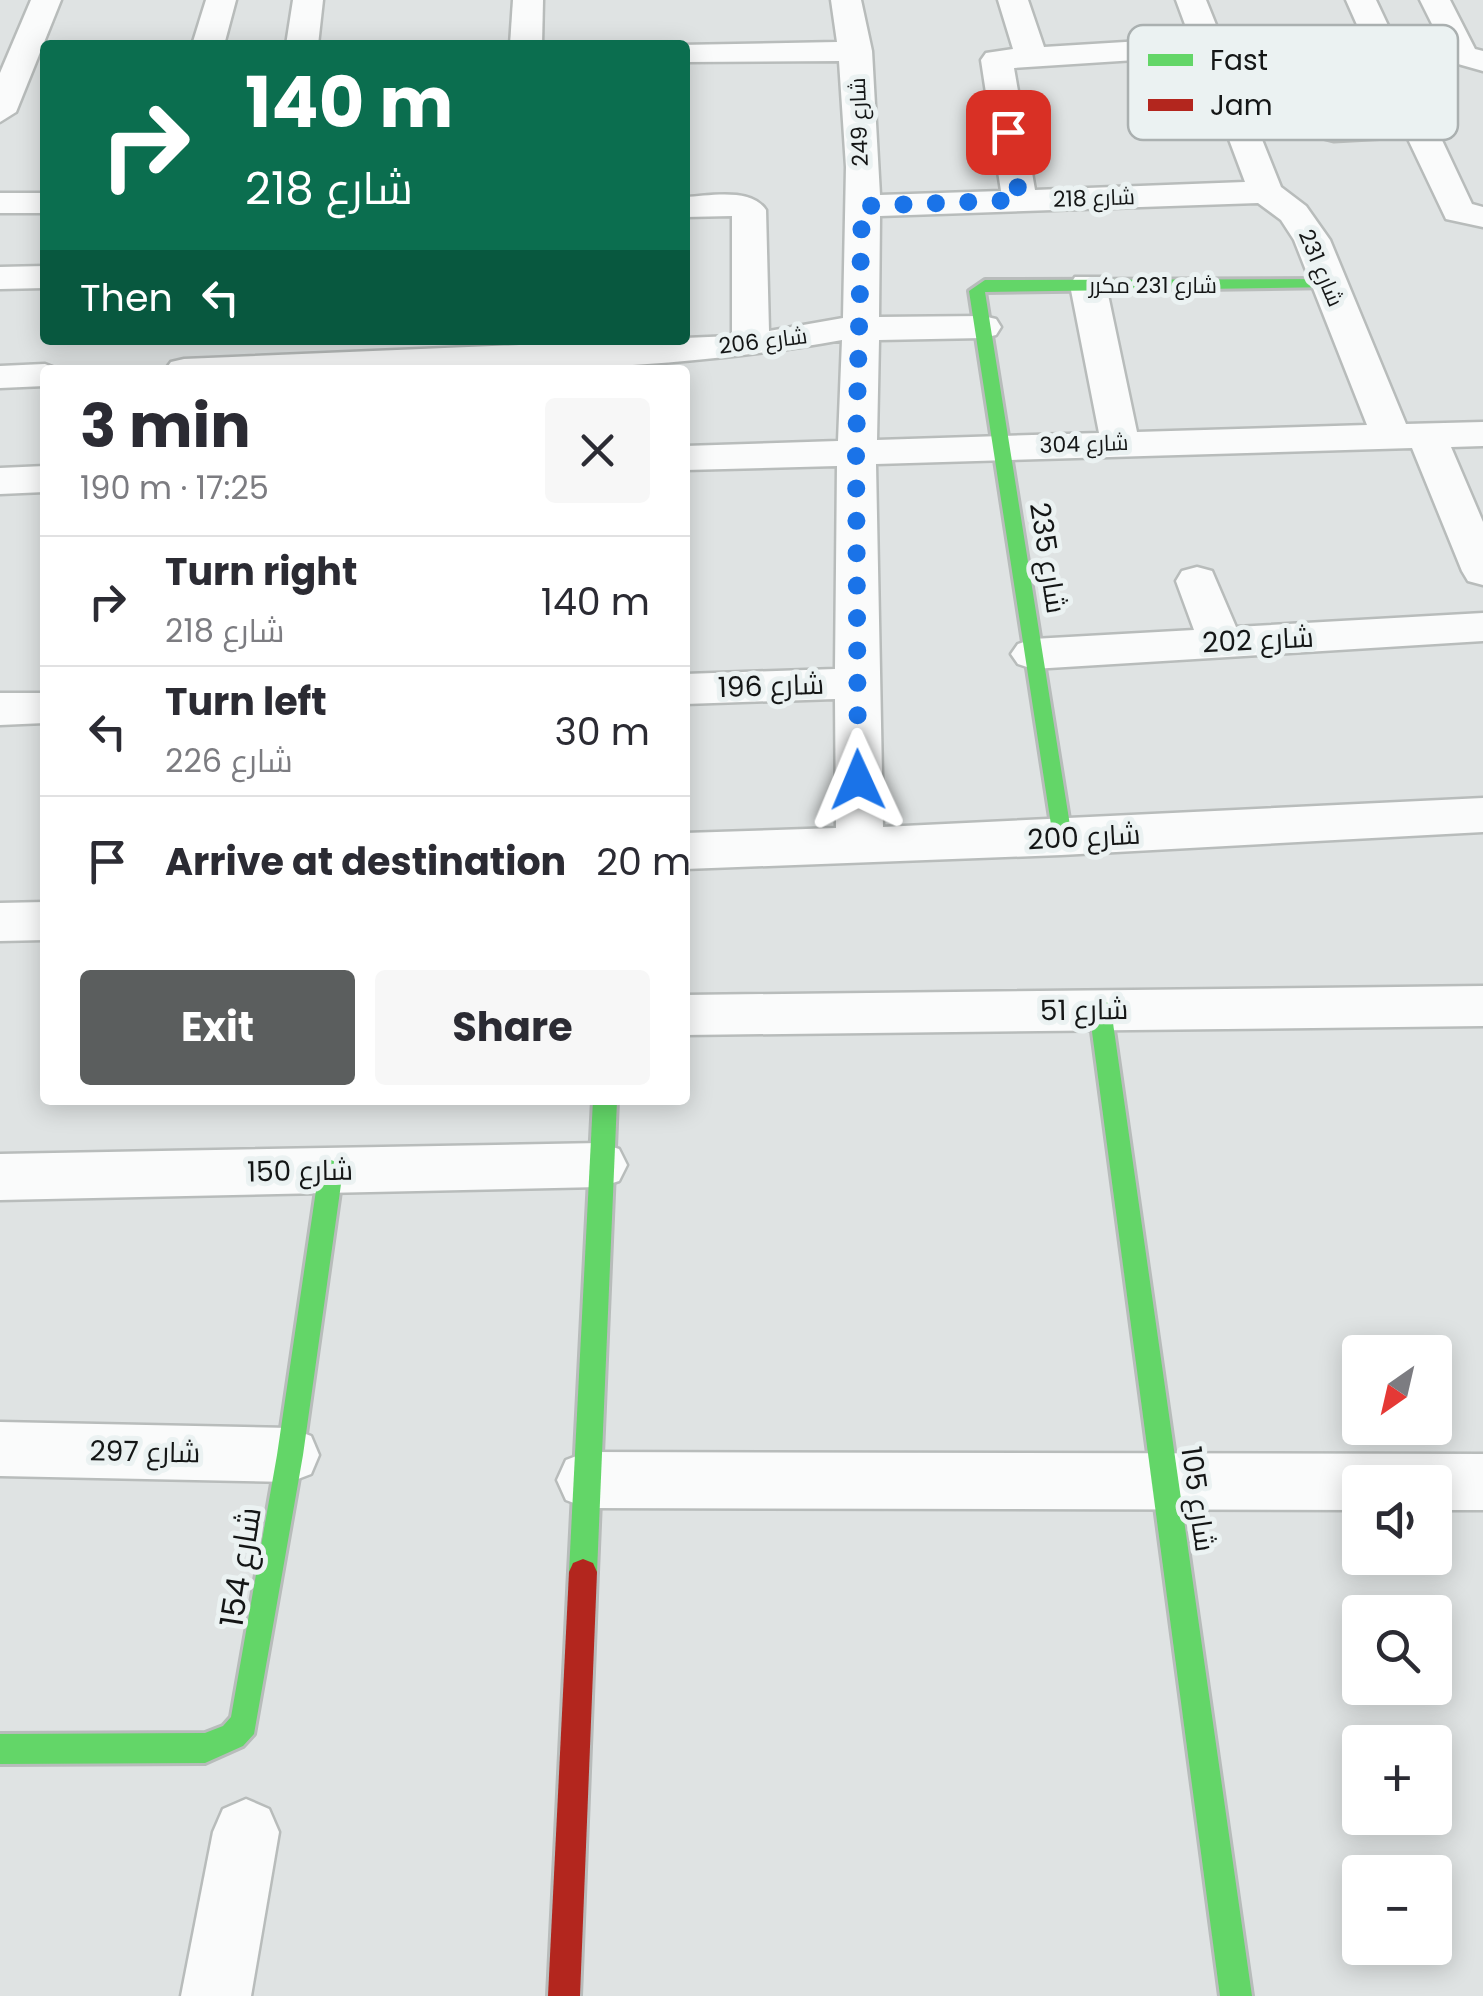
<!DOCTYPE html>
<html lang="en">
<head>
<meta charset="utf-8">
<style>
	:root { --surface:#fff; --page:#f7f7f7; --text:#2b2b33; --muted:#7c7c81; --line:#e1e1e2; --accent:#5b5e5e }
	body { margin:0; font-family:Poppins,Cairo,sans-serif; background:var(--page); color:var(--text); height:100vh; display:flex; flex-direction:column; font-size:38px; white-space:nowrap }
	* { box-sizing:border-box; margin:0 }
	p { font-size:32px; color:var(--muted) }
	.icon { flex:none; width:55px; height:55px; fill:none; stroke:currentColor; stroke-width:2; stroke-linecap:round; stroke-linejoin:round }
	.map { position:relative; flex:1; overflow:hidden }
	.side { position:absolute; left:40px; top:365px; width:650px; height:740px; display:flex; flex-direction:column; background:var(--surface); border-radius:10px; box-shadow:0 5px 25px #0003 }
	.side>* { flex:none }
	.top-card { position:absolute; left:40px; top:40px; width:650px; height:305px; border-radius:10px; box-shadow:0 5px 25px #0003; background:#0b6e4f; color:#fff; overflow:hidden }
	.needle { width:65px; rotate:214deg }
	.controls { position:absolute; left:1342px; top:1335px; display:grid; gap:20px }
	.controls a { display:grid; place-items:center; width:110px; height:110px; border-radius:10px; background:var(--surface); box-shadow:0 5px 25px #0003; font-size:50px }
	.pin { position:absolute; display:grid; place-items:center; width:85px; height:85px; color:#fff; margin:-42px; border-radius:20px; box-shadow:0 5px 15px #0006 }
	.me { position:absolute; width:110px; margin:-55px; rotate:359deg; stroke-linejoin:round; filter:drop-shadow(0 0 8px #0008) }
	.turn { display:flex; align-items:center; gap:35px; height:210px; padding:0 40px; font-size:45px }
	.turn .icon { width:130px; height:130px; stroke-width:2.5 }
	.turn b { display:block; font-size:70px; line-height:85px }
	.then { display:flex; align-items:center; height:95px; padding:0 40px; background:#0003; gap:20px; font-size:38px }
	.round { display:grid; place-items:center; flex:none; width:105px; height:105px; border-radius:10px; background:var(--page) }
	.overview { display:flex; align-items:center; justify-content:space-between; height:170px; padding:0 40px }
	h1 { font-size:60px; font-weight:700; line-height:75px }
	.button { display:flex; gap:20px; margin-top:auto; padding:20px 40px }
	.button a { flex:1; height:115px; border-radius:10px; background:var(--accent); color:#fff; font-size:40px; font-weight:700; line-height:115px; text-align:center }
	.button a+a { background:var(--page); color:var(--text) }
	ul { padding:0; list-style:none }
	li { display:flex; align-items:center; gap:30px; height:130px; padding:0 40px; border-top:2px solid var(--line) }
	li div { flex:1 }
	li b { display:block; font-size:38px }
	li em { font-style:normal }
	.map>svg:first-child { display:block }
</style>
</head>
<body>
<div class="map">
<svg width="1483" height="1996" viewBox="0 0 1483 1996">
	<rect width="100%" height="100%" fill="#dfe3e3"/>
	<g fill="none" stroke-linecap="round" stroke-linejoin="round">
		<!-- street casing -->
		<g stroke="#b8bcbb" stroke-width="5">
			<g id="street">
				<path d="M31 0H61L16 112 0 122V73Z"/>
				<path d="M206 0H236L224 45H192Z"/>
				<path d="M293 0H323L318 45H286Z"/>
				<path d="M513 0H543L542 45H510Z"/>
				<path d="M831 0H861L872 51 880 195 1001 191 981 60 986 53 1013 49 998 0H1028L1044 47 1190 38 1176 0H1206L1281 187 1306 206 1330 240 1406 424 1483 422V446L1451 447 1483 522V585L1468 581 1462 571 1412 448 876 464 883 827 1483 798V832L1061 855 685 869V833L836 828 835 699 685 704V674L835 669 837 466 685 470V446L838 441 842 340C620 381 390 370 165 370L171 362 184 359 732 336V216L685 217V197C709 196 751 187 766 210L769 331 843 318 846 167 839 61 685 62V45H679L837 42ZM1197 56 1213 99 1154 100 1138 110 1154 120 1221 118 1245 182 1035 190 1014 68ZM1258 203 1281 220 1294 240 1367 425 1137 432 1106 285 1101 277H1075L1070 285 1099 433 877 440 879 340 983 338 996 335 1001 327 996 319 983 316 879 317 880 216Z"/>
				<path d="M1346 0H1376L1472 204 1483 207V227L1446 219 1407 137 1334 141 1322 138 1317 131 1322 124 1398 117Z"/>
				<path d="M1420 0H1450L1475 49 1483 51V71L1451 62Z"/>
				<rect x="0" y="193" width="45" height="20"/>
				<path d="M45 266V288L0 289V267Z"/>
				<path d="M45 364 60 370H45V386L0 388V366Z"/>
				<path d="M45 466V492L0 494V468Z"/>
				<path d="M1197 567 1212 571 1236 627 1483 613V641L1033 669 1018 664 1011 654 1018 644 1033 639 1194 630 1176 581 1182 571Z"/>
				<path d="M0 693H45V723L0 725Z"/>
				<path d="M45 902V940L0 941V903Z"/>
				<path d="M1483 986V1026L685 1035V995Z"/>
				<path d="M600 1143 619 1149 627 1165 619 1181 600 1187 0 1200V1154Z"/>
				<path d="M0 1422 290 1428 311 1436 319 1455 311 1474 290 1482 0 1476Z"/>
				<path d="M587 1452 1483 1454V1510H1435V1482H1360V1510L587 1508 566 1500 557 1480 566 1460Z"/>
				<path d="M246 1799 269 1809 279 1832 251 1996H181L213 1832 223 1809Z"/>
			</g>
		</g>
		<!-- fast casing -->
		<g stroke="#b8bcbb" stroke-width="6">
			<g id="fast">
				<path d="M1328 279 1334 281V287L985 292 1072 838 1068 844H1054L969 291 985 280Z"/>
				<path d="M1100 1000 1108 1003 1111 1009 1252 1996H1220L1089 1009 1092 1003Z"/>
				<path d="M593 1100H617L597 1572 593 1581 583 1585 573 1581 569 1572Z"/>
				<path d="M331 1160 339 1163 343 1170 303 1455 254 1734 243 1746 205 1763 0 1764V1734L205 1733 223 1726 231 1717 277 1455 319 1170 323 1163Z"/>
			</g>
		</g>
		<!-- jam casing -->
		<g stroke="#b8bcbb" stroke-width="6">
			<path id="jam" d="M583 1559 593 1563 597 1572 580 1996H548L569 1572 573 1563Z"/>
		</g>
		<!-- street -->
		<use href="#street" fill="#fafbfb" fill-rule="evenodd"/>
		<!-- fast -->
		<use href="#fast" fill="#63d668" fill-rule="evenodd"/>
		<!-- jam -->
		<use href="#jam" fill="#b3261e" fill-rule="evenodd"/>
	</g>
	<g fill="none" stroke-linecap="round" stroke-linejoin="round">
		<!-- route -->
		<path stroke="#1a73e8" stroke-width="18" stroke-dasharray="0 32.4" d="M858 780 856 452 862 206 1020 200 1008 132"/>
	</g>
	<g text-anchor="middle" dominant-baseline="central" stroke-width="10" stroke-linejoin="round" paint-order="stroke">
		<!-- far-street labels -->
		<g font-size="22" fill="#141616" stroke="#ebf2f2">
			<text transform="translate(859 122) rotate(-92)">شارع 249</text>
			<text transform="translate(1094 198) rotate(-2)">شارع 218</text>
			<text transform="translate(1321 268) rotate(67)">شارع 231</text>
			<text x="1153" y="285">شارع 231 مكرر</text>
			<text transform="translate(763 341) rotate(-7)">شارع 206</text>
			<text transform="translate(1084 444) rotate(-2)">شارع 304</text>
		</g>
		<!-- street labels -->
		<g font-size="28" fill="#141616" stroke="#ebf2f2">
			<text transform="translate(1048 558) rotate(81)">شارع 235</text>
			<text transform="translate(1258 640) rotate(-3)">شارع 202</text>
			<text transform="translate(771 686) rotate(-2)">شارع 196</text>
			<text transform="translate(1084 837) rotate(-3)">شارع 200</text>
			<text transform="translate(1084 1010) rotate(-1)">شارع 51</text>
			<text transform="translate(300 1171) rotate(-1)">شارع 150</text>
			<text transform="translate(145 1452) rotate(1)">شارع 297</text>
			<text transform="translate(1198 1499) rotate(82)">شارع 105</text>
		</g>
		<!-- near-street labels -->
		<g font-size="32" fill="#141616" stroke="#ebf2f2">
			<text transform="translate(240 1567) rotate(-81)">شارع 154</text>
		</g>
	</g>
	<!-- legend -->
	<rect x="1128" y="25" width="330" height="115" rx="15" fill="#ebf2f2" stroke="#aab0b0" stroke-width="2.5"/>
	<rect x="1148" y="54" width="45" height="12" fill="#63d668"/>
	<rect x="1148" y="99" width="45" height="12" fill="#b3261e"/>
	<g font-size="28" fill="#141616">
		<text x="1210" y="70">Fast</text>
		<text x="1210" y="115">Jam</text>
	</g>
</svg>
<div class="controls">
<a><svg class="needle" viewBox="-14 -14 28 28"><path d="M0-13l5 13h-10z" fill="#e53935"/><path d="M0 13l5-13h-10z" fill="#7c7c81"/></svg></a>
<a><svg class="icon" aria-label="sound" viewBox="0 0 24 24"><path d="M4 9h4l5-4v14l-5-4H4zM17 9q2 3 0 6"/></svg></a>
<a><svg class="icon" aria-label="search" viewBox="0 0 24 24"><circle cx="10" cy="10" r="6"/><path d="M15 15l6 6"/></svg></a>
<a>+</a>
<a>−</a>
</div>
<div class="pin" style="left:1008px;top:132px;background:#d93025"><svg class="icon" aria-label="arrive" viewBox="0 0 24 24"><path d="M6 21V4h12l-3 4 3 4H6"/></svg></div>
<svg class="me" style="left:858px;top:780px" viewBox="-20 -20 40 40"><path d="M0-17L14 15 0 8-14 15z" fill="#1a73e8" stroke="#fff" stroke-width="4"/></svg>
<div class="top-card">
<div class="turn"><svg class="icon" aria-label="right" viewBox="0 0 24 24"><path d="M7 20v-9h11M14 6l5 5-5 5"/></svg><div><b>140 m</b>شارع 218</div></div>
<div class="then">Then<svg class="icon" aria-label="left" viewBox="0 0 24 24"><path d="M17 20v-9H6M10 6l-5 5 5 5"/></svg></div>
</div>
<section class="side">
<div class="overview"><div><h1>3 min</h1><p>190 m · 17:25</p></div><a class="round"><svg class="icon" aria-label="close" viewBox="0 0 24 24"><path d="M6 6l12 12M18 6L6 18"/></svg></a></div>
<ul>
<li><svg class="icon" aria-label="right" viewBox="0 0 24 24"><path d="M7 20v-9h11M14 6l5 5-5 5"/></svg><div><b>Turn right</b><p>شارع 218</p></div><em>140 m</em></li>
<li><svg class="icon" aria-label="left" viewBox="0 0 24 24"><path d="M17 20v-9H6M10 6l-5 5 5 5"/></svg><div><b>Turn left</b><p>شارع 226</p></div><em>30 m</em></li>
<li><svg class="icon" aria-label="arrive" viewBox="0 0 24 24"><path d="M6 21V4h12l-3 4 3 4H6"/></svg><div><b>Arrive at destination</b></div><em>20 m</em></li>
</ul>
<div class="button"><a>Exit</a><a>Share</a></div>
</section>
</div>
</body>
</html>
